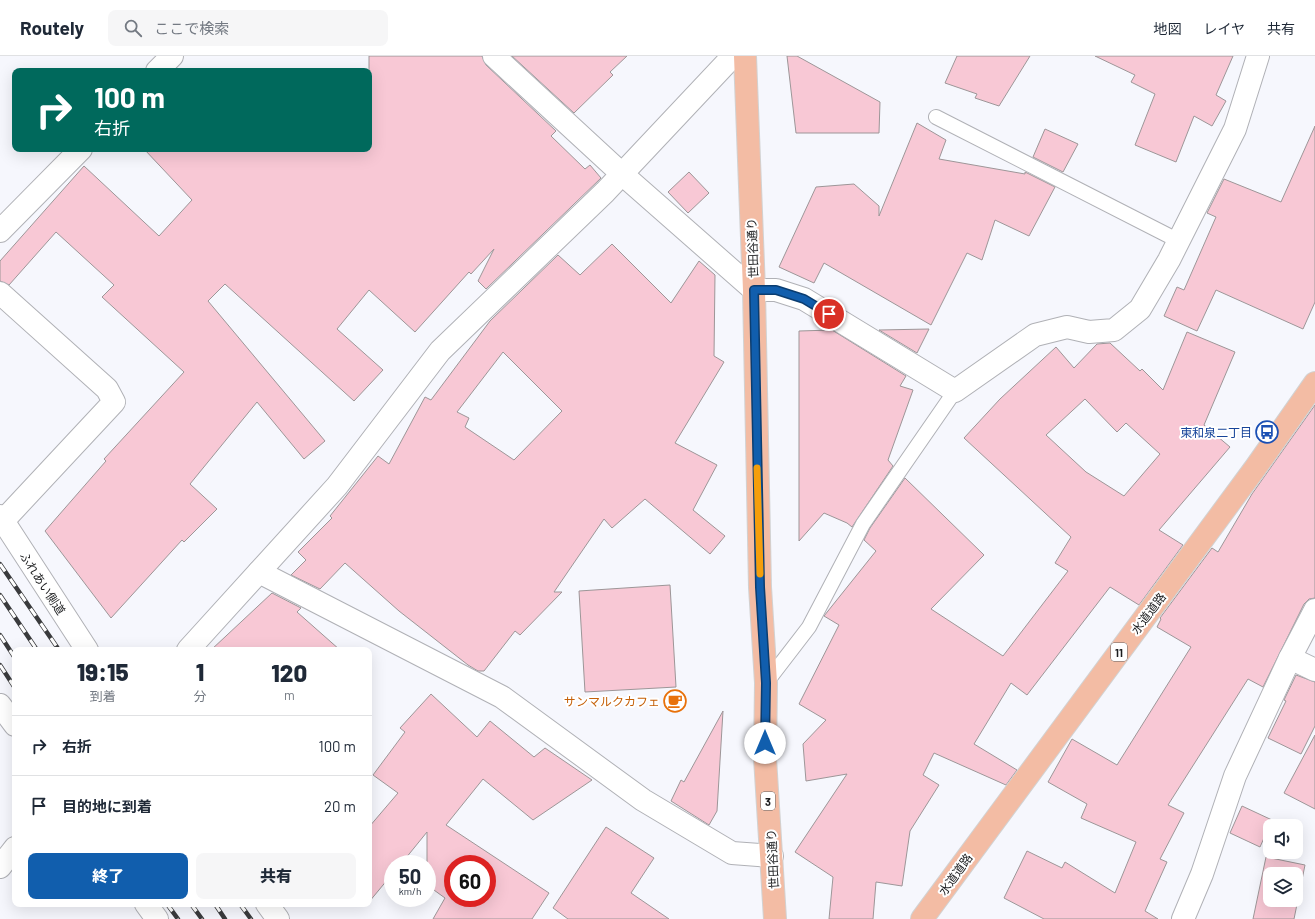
<!DOCTYPE html>
<html lang="ja">
<head>
<meta charset="utf-8">
<style>
	:root { --surface:#fff; --page:#f6f6f7; --text:#1f2937; --muted:#747a83; --line:#e0e1e3; --accent:#115ead }
	body { margin:0; font-family:Barlow,"Noto Sans JP",sans-serif; background:var(--page); color:var(--text); height:100vh; display:flex; flex-direction:column; font-size:15px; white-space:nowrap }
	* { box-sizing:border-box; margin:0 }
	p { font-size:13px; color:var(--muted) }
	.icon { flex:none; width:22px; height:22px; fill:none; stroke:currentColor; stroke-width:2; stroke-linecap:round; stroke-linejoin:round }
	.map { position:relative; flex:1; overflow:hidden }
	.details { position:absolute; left:12px; top:591px; width:360px; height:260px; display:flex; flex-direction:column; background:var(--surface); border-radius:8px; box-shadow:0 4px 16px #0002 }
	.details>* { flex:none }
	.hud { position:absolute; left:12px; top:12px; width:360px; height:84px; border-radius:8px; box-shadow:0 4px 16px #0002; background:#00695c; color:#fff; overflow:hidden }
	.fabs { position:absolute; left:1263px; top:763px; display:grid; gap:8px }
	.fabs a { display:grid; place-items:center; width:40px; height:40px; border-radius:8px; background:var(--surface); box-shadow:0 4px 16px #0002; font-size:20px }
	.speed { position:absolute; left:384px; top:799px; display:flex; gap:8px; font-size:20px; font-weight:700; text-align:center }
	.speed>* { display:grid; place-content:center; width:52px; height:52px; border-radius:50%; background:var(--surface); box-shadow:0 4px 16px #0002; line-height:1 }
	.speed small { font-size:10px; font-weight:400 }
	.speed .limit { border:6px solid #d22; background:#fff; color:#111 }
	.pin { position:absolute; display:grid; place-items:center; width:34px; height:34px; color:#fff; margin:-17px; border:2px solid #fff; border-radius:50%; box-shadow:0 1px 4px #0007 }
	.me { position:absolute; width:44px; margin:-22px; rotate:0deg; stroke-linejoin:round; filter:drop-shadow(0 0 3px #0008) }
	.turn { display:flex; align-items:center; gap:14px; height:84px; padding:0 16px; font-size:18px }
	.turn .icon { width:52px; height:52px; stroke-width:2.5 }
	.turn b { display:block; font-size:28px; line-height:34px }
	.eta { display:flex; justify-content:space-evenly; align-items:center; height:68px; text-align:center }
	.eta b { font-size:24px; font-weight:800; line-height:28px }
	.primary-button { display:flex; gap:8px; margin-top:auto; padding:8px 16px }
	.primary-button a { flex:1; height:46px; border-radius:8px; background:var(--accent); color:#fff; font-size:16px; font-weight:800; line-height:46px; text-align:center }
	.primary-button a+a { background:var(--page); color:var(--text) }
	ul { padding:0; list-style:none }
	li { display:flex; align-items:center; gap:12px; height:60px; padding:0 16px; border-top:1px solid var(--line) }
	li div { flex:1 }
	li b { display:block; font-size:15px }
	li em { font-style:normal }
	header { display:flex; align-items:center; gap:24px; box-sizing:border-box; height:56px; padding:0 20px; background:var(--surface); border-bottom:1px solid var(--line) }
	header strong { font-size:19px }
	nav { display:flex; gap:22px; margin-inline-start:auto; font-size:14px }
	.search { width:280px; height:36px; background:var(--page); display:flex; align-items:center; gap:10px; box-sizing:border-box; padding:0 14px; border-radius:8px; color:var(--muted); font-size:15px }
	.map>svg:first-child { display:block }
</style>
</head>
<body>
<header>
<strong>Routely</strong>
<div class="search"><svg class="icon" aria-label="search" viewBox="0 0 24 24"><circle cx="10" cy="10" r="6"/><path d="M15 15l6 6"/></svg>ここで検索</div>
<nav><a>地図</a><a>レイヤ</a><a>共有</a></nav>
</header>
<div class="map">
<svg width="1315" height="863" viewBox="0 0 1315 863">
	<rect width="100%" height="100%" fill="#f6f7fd"/>
	<!-- building -->
	<g fill="#f8c8d5" stroke="#9d9698" fill-rule="evenodd">
		<path d="M369 0H482L486 9 556 75 551 80 585 113 590 109 601 122 486 233 478 225 494 193 471 218 469 216 415 276 369 234 337 273 383 314 354 345 225 228 208 245 325 385 304 403 257 346 190 428 217 453 184 486 182 484 111 562 45 475 106 405 104 403 184 316 102 241 114 229 56 176 9 229 0 225V205L84 110 159 180 192 144 144 93H369Z"/>
		<path d="M512 0H627L610 16 613 19 574 57Z"/>
		<path d="M787 0H797L880 46 879 77H796Z"/>
		<path d="M957 0H1030L999 50 975 42 977 38 945 27Z"/>
		<path d="M1095 0H1233L1216 39 1226 45 1212 70 1194 60 1176 106 1135 89 1155 38 1131 26 1135 19Z"/>
		<path d="M917 67 946 84 939 103 1025 118V116L1055 131 1029 180 995 164 982 204 967 197 931 269 824 207 814 227 779 211 816 131 854 128 879 150V160Z"/>
		<path d="M1315 70V246L1303 273 1216 234 1197 275 1164 260 1177 231 1184 234 1216 161 1207 157 1224 123 1281 146Z"/>
		<path d="M1045 73 1078 88 1063 116 1033 101Z"/>
		<path d="M689 116 709 137 688 157 668 136Z"/>
		<path d="M612 188 671 247 699 205 715 219 714 300 724 306 675 387 717 409 693 454 725 480 710 498 645 443 612 472 604 463 554 536H562L520 579 515 575 484 615H478L468 609 399 555 345 507 320 533 291 519 306 504 298 496 332 462 330 460 378 400 389 408 425 341 431 344 490 265 558 199 580 219ZM503 296 562 355 514 404 465 371 469 362 457 356Z"/>
		<path d="M929 273 917 297 879 274Z"/>
		<path d="M832 274 906 320 900 330 913 334 888 404 893 410 852 471 847 467 824 457 799 485V275Z"/>
		<path d="M1187 276 1235 296 1204 369 1230 391 1159 474 1183 489 1139 549 1110 531 1027 639 1011 627 974 688 1017 714 1006 729 934 697 923 719 939 729 910 775 902 830 876 826 873 863H829L833 821 795 796 847 718 806 725 803 688 826 664 799 648 839 569 824 560 876 495 864 484 870 472 905 422 984 499 931 553 1003 600 1068 515 1055 507 1071 481 964 382 1000 343 1056 291 1074 312 1097 288 1110 287 1140 315 1142 313 1163 334ZM1085 343 1117 376 1126 367 1160 398 1124 440 1086 416 1046 379Z"/>
		<path d="M1315 349V542L1309 543 1304 548 1263 631 1248 623 1168 749 1184 757 1160 803 1167 806 1145 855 1158 863H1044L1004 842 1027 795 1062 812 1065 806 1115 837 1136 786 1081 762 1087 748 1048 726 1072 683 1117 709 1191 591 1157 571 1161 563 1160 562 1212 492 1218 496 1252 438Z"/>
		<path d="M670 529 676 631 585 636 579 535Z"/>
		<path d="M272 537 301 552 297 556 340 594H211Z"/>
		<path d="M1296 619 1315 626V670L1301 698 1268 682 1286 645 1284 644Z"/>
		<path d="M431 638 477 681 490 665 534 701 545 692 592 724 533 764 483 723 446 769 549 837 532 863H433L445 842 427 829V776L401 808H393V817L369 846V771L398 737 373 719 405 676 400 672ZM453 808H487V842H453Z"/>
		<path d="M723 655 717 755 709 769 671 745 681 724 684 726Z"/>
		<path d="M1315 679V753L1284 737Z"/>
		<path d="M1242 750 1272 764 1260 791 1230 777Z"/>
		<path d="M606 771 654 802 631 837 669 863H568L553 852Z"/>
		<path d="M1266 801 1305 809 1294 863H1253ZM1270 818H1296V844H1270Z"/>
	</g>
	<g fill="none" stroke-linecap="round" stroke-linejoin="round">
		<!-- lane casing -->
		<g stroke="#b0b1b6" stroke-width="16">
			<g id="lane">
				<path d="M936 61 1179 185"/>
				<path d="M766 627 809 571 863 468 955 335"/>
			</g>
		</g>
		<!-- street casing -->
		<g stroke="#b0b1b6" stroke-width="24">
			<g id="street">
				<path d="M494 0 622 118 754 234H776L804 243 955 335 1035 279 1067 271 1089 276 1114 274 1140 253 1169 204 1235 73 1258 0"/>
				<path d="M157 15 172 0"/>
				<path d="M0 175 81 93"/>
				<path d="M0 237 107 333 114 346 3 465"/>
				<path d="M0 460 87 594"/>
				<path d="M259 516 502 641 643 744 732 797 772 800"/>
				<path d="M188 594 337 430 440 295 605 136 733 0"/>
				<path d="M1290 602 1315 614"/>
				<path d="M0 649 15 669"/>
				<path d="M0 811 15 792"/>
				<path d="M146 848 157 863"/>
				<path d="M267 848 278 863"/>
				<path d="M1183 863 1202 818 1235 720 1290 602 1315 554"/>
			</g>
		</g>
		<!-- primary casing -->
		<g stroke="#d2d2d2" stroke-width="24">
			<g id="primary">
				<path d="M745 0 754 234 760 531 766 627 765 702 775 863"/>
				<path d="M922 863 1256 411 1315 327"/>
			</g>
		</g>
		<!-- lane -->
		<use href="#lane" stroke="#fff" stroke-width="14"/>
		<!-- street -->
		<use href="#street" stroke="#fff" stroke-width="22"/>
		<!-- primary -->
		<use href="#primary" stroke="#f3bca4" stroke-width="22"/>
		<!-- rail casing -->
		<g stroke="#3a3b3d" stroke-width="4.5">
			<g id="rail">
				<path d="M0 508 59 594"/>
				<path d="M0 539 37 594"/>
				<path d="M0 579 15 602"/>
				<path d="M0 609 15 632"/>
				<path d="M167 848 178 863"/>
				<path d="M191 848 202 863"/>
				<path d="M215 848 225 863"/>
				<path d="M240 848 251 863"/>
			</g>
		</g>
		<!-- rail -->
		<use href="#rail" stroke="#fff" stroke-width="3" stroke-dasharray="9" stroke-linecap="butt"/>
	</g>
	<g fill="none" stroke-linecap="round" stroke-linejoin="round">
		<!-- route casing -->
		<g stroke="#0b3d70" stroke-width="10">
			<path id="route" d="M765 687 766 627 760 531 754 234H776L804 243 829 258"/>
		</g>
		<!-- route -->
		<use href="#route" stroke="#115ead" stroke-width="7"/>
		<!-- slow -->
		<path stroke="#f59e0b" stroke-width="7" d="M757 412 760 518"/>
	</g>
	<!-- icons -->
	<defs>
		<g id="bus-ring" transform="scale(1.15)"><circle r="9.5" fill="#fff" stroke="#1a4fb4" stroke-width="1.5"/><path d="M-5-6H5V4H4V6H2V4H-2V6H-4V4H-5ZM-3.5-4V0h7V-4ZM-3.5 1.2v1.5H-2V1.2ZM2 1.2v1.5H3.5V1.2Z" fill="#1a4fb4"/></g>
		<g id="cafe-ring" transform="scale(1.15)"><circle r="9.5" fill="#fff" stroke="#e8710a" stroke-width="1.5"/><path d="M-5.5-4.5H6V0H3Q3 3.5 0 3.5H-2.5Q-5.5 3.5-5.5 0ZM3-3.2v2h1.7v-2ZM-6 4.5H4V6H-6Z" fill="#e8710a"/></g>
	</defs>
	<g fill-rule="evenodd">
		<use href="#bus-ring" x="1267" y="376"/>
		<use href="#cafe-ring" x="675" y="645"/>
	</g>
	<g text-anchor="middle" dominant-baseline="central" stroke-width="4" stroke-linejoin="round" paint-order="stroke">
		<!-- shield labels -->
		<g fill="#fff" stroke="#606162" stroke-width="1">
			<rect x="1111" y="587" width="16" height="18" rx="3"/>
			<rect x="761" y="736" width="14" height="18" rx="3"/>
		</g>
		<g font-size="11" font-weight="bold" fill="#1c1d1f">
			<text x="1119" y="596">11</text>
			<text x="768" y="745">3</text>
		</g>
		<!-- street labels -->
		<g font-size="12" fill="#1c1d1f" stroke="#fff">
			<text transform="translate(752 192) rotate(-92)">世田谷通り</text>
			<text transform="translate(43 527) rotate(57)">ふれあい側道</text>
			<text transform="translate(1148 557) rotate(-53)">水道道路</text>
			<text transform="translate(772 803) rotate(-93)">世田谷通り</text>
			<text transform="translate(955 818) rotate(-54)">水道道路</text>
		</g>
		<!-- transit labels -->
		<g font-size="12" fill="#164399" stroke="#fff" text-anchor="end">
			<text x="1252" y="376">東和泉二丁目</text>
		</g>
		<!-- food labels -->
		<g font-size="12" fill="#c56008" stroke="#fff" text-anchor="end">
			<text x="660" y="645">サンマルクカフェ</text>
		</g>
	</g>
</svg>
<div class="fabs">
<a><svg class="icon" aria-label="sound" viewBox="0 0 24 24"><path d="M4 9h4l5-4v14l-5-4H4zM17 9q2 3 0 6"/></svg></a>
<a><svg class="icon" aria-label="layers" viewBox="0 0 24 24"><path d="M12 4l9 5-9 5-9-5zM3 14l9 5 9-5"/></svg></a>
</div>
<div class="speed"><div>50<small>km/h</small></div><div class="limit">60</div></div>
<div class="pin" style="left:829px;top:258px;background:#d93025"><svg class="icon" aria-label="arrive" viewBox="0 0 24 24"><path d="M6 21V4h12l-3 4 3 4H6"/></svg></div>
<svg class="me" style="left:765px;top:687px" viewBox="-20 -20 40 40"><circle r="19" fill="#fff"/><path d="M0-13L10 11 0 6-10 11z" fill="#115ead"/></svg>
<div class="hud">
<div class="turn"><svg class="icon" aria-label="right" viewBox="0 0 24 24"><path d="M7 20v-9h11M14 6l5 5-5 5"/></svg><div><b>100 m</b>右折</div></div>
</div>
<section class="details">
<div class="eta">
<div><b>19:15</b><p>到着</p></div>
<div><b>1</b><p>分</p></div>
<div><b>120</b><p>m</p></div>
</div>
<ul>
<li><svg class="icon" aria-label="right" viewBox="0 0 24 24"><path d="M7 20v-9h11M14 6l5 5-5 5"/></svg><div><b>右折</b></div><em>100 m</em></li>
<li><svg class="icon" aria-label="arrive" viewBox="0 0 24 24"><path d="M6 21V4h12l-3 4 3 4H6"/></svg><div><b>目的地に到着</b></div><em>20 m</em></li>
</ul>
<div class="primary-button"><a>終了</a><a>共有</a></div>
</section>
</div>
</body>
</html>
